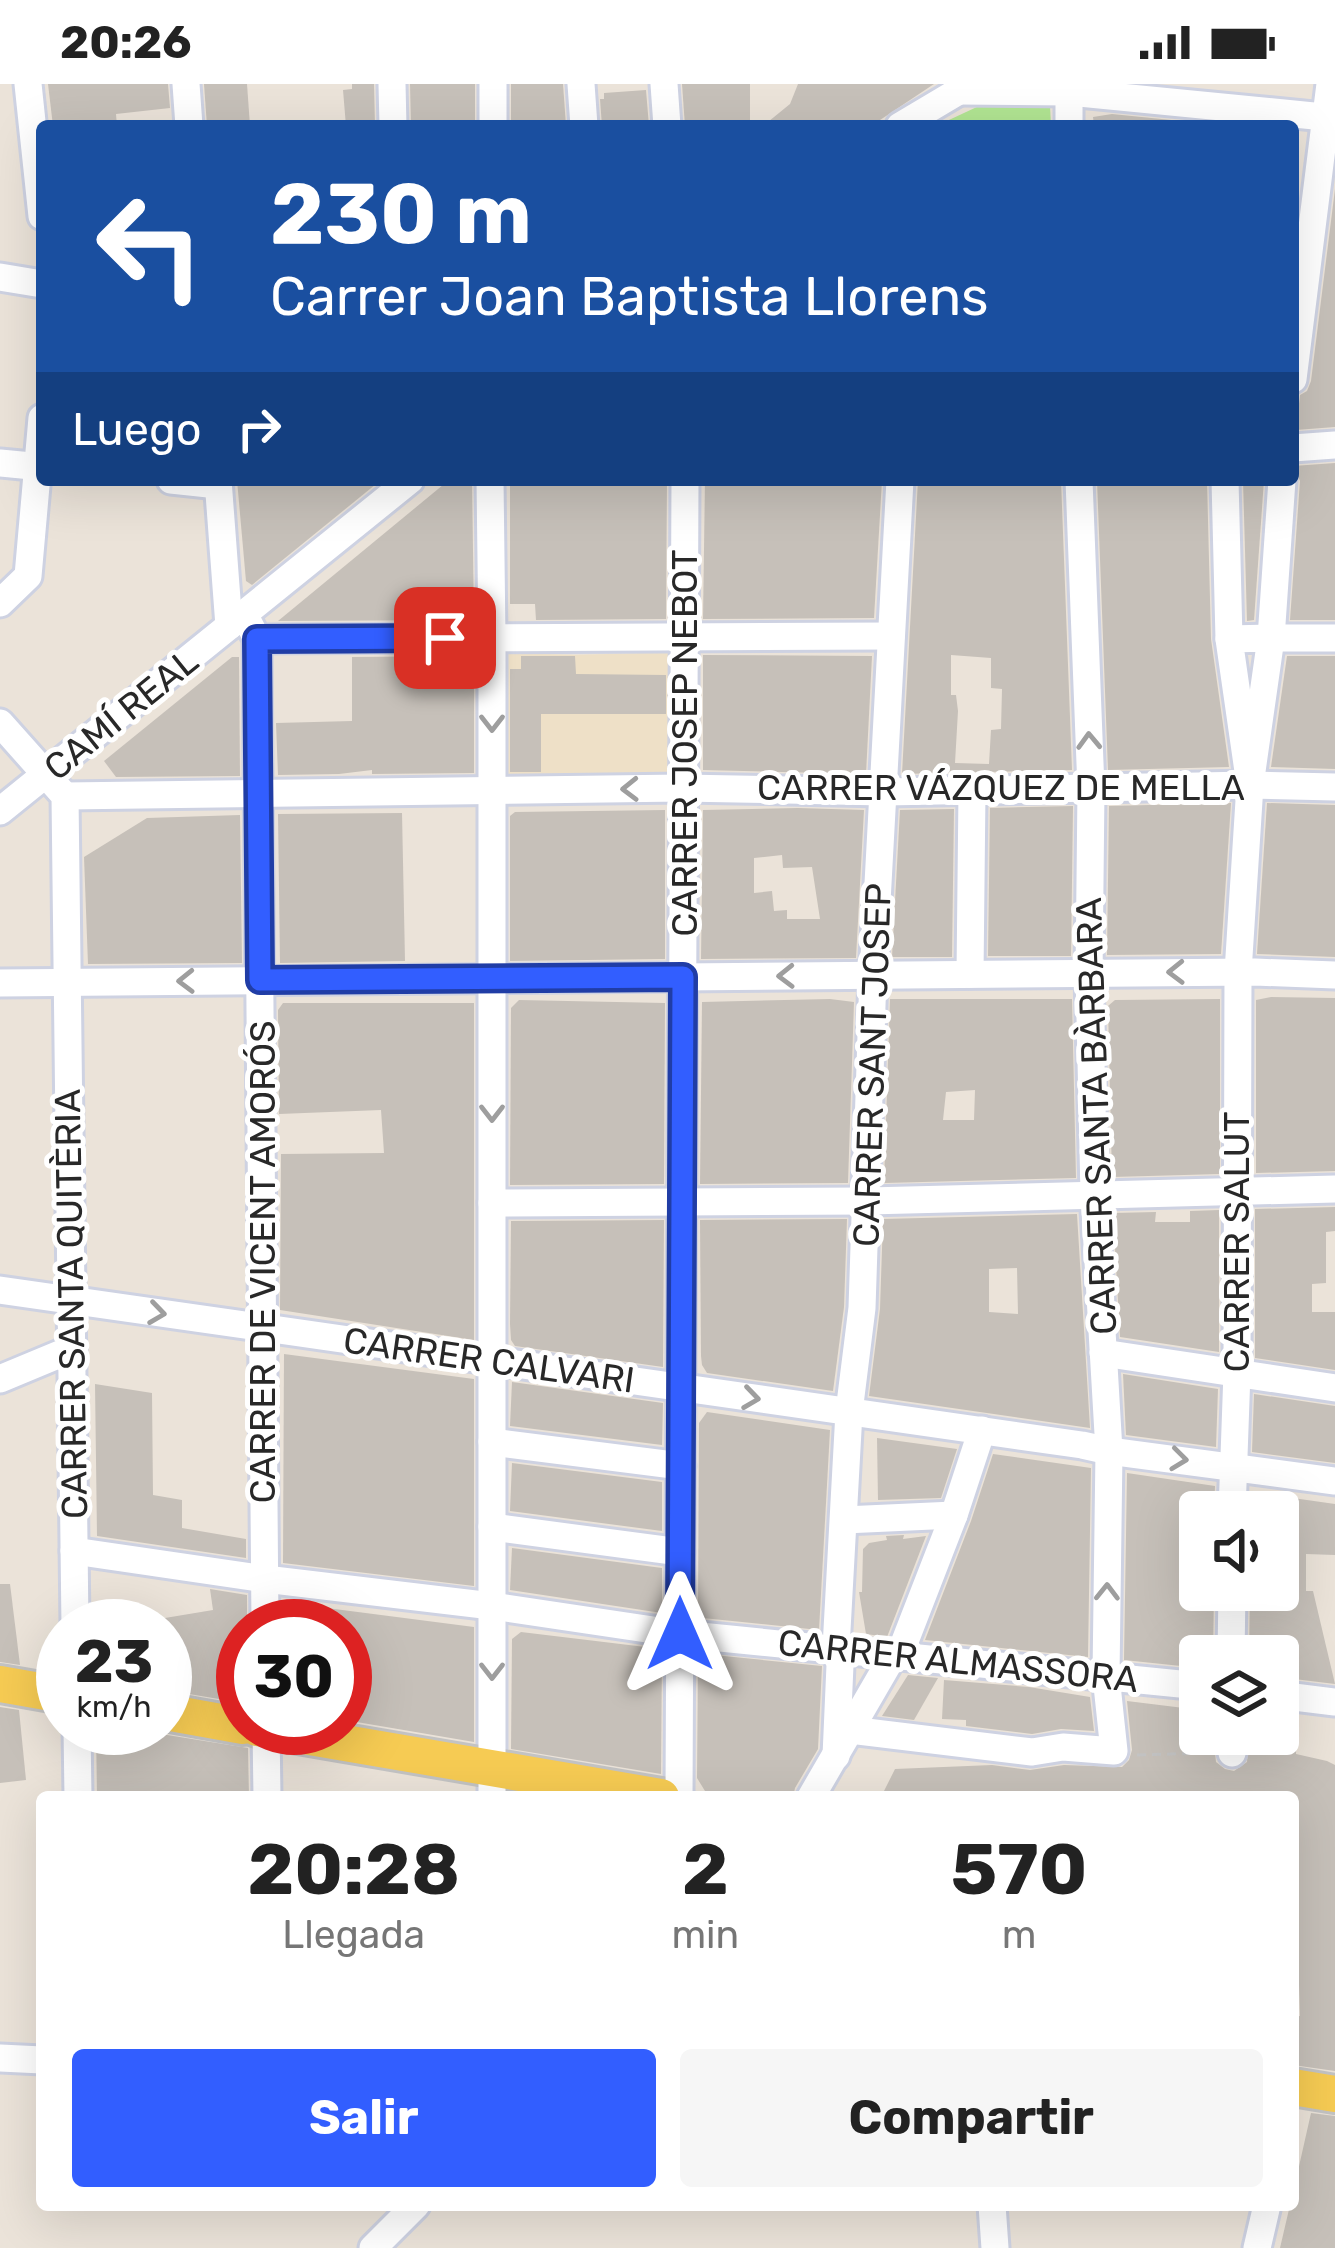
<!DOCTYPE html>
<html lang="es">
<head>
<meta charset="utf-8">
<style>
	:root { --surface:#fff; --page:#f6f6f6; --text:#222; --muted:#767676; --accent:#325eff }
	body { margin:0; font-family:Rubik,sans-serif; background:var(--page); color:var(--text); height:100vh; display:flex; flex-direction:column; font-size:45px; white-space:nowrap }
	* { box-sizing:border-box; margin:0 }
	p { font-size:39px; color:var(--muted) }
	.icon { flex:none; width:66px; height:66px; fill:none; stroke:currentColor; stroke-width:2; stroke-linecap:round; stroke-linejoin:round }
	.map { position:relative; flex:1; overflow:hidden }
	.sheet { position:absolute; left:36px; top:1707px; width:1263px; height:420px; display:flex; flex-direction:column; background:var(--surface); border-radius:12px; box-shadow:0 12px 48px #0002 }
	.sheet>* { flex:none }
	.banner { position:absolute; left:36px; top:36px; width:1263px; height:366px; border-radius:12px; box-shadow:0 12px 48px #0002; background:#1a4fa0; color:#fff; overflow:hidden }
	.controls { position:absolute; left:1179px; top:1407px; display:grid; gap:24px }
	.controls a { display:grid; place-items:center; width:120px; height:120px; border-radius:12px; background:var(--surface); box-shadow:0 12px 48px #0002; font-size:60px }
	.speed { position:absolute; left:36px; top:1515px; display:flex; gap:24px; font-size:60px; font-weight:700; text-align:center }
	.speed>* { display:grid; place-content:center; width:156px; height:156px; border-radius:50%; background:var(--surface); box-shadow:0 12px 48px #0002; line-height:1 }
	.speed small { font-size:30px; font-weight:400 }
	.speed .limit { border:18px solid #d22; background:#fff; color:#111 }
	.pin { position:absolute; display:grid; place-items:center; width:102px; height:102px; color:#fff; margin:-51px; border-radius:24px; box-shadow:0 6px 18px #0006 }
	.me { position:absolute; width:132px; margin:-66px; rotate:0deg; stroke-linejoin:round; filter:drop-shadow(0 0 9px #0008) }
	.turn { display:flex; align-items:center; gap:42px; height:252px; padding:0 36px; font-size:54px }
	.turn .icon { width:156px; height:156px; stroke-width:2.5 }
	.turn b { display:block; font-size:84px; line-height:102px }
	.then { display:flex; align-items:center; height:114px; padding:0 36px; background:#0003; gap:24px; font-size:45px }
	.eta { display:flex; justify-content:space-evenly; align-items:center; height:204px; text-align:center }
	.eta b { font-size:72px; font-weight:700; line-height:84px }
	.primary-button { display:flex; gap:24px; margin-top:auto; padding:24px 36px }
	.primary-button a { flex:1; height:138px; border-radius:12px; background:var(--accent); color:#fff; font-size:48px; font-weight:700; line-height:138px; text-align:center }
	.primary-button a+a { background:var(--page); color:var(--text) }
	.status { display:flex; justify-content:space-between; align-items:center; height:84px; padding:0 60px; background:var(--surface); direction:ltr }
	.status svg { height:33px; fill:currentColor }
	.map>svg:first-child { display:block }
</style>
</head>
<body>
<div class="status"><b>20:26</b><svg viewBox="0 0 49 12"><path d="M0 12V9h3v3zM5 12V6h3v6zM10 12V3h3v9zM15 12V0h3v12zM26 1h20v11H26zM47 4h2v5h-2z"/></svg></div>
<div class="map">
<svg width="1335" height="2164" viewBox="0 0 1335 2164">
	<rect width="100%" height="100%" fill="#ebe3d9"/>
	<!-- education -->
	<path fill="#eee0c7" d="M674 568V630L669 691 507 695 506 569 575 571Z"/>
	<!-- green -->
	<path fill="#b1e592" d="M979 22H1050L1051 42H936Z"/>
	<!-- building -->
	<g fill="#c6c0b9" fill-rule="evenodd">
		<path d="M48 0H168L170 24 116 30 117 42H53Z"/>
		<path d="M204 0H247L250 42H207Z"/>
		<path d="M352 0H374L375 42H346L343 6 352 5Z"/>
		<path d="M410 0H475V42H411Z"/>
		<path d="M511 0H563L566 42H511Z"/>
		<path d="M682 0H750V42H685Z"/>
		<path d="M798 0H934L871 42H763L790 20Z"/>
		<path d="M646 6 649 42H602L600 15H604V9Z"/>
		<path d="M1112 30 1201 39V42H1094L1093 33Z"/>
		<path d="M1335 105V343L1296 346 1300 311 1307 307 1311 297Z"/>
		<path d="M1335 379V536H1290L1300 397 1293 382Z"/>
		<path d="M237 396H381L252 501 246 497Z"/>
		<path d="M449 396H472L474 536 278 537Z"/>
		<path d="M510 396H667L666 535 536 536 535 520H510Z"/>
		<path d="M705 396H882L874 534 703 535Z"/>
		<path d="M918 396H1061L1072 686 902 690ZM951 571 991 574V604L1002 605 1001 645 991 646 989 680 955 679 958 627 956 611H951Z"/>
		<path d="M1097 396H1207L1211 555 1229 683 1108 686Z"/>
		<path d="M1243 396H1264L1254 536 1247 537Z"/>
		<path d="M703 571 872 572 866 690 703 686Z"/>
		<path d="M474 572V689L372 690V686L339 690 278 691 276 639 352 637V573Z"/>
		<path d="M521 572H575L576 590 666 591V630H541V688H510V585H521Z"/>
		<path d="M1287 572H1335V685L1271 683Z"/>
		<path d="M232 573H239L240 692 116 693 104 677Z"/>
		<path d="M1231 719 1221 870 1107 871 1109 722Z"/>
		<path d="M1267 719 1335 721V873L1257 870Z"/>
		<path d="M1073 722 1071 872H988L990 724Z"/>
		<path d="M798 724 864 726 856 874 701 875 703 726ZM782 771 783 784 812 783 820 835H787V826L774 827 772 807 754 809V774Z"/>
		<path d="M954 725 952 873H892L900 726Z"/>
		<path d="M665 726V875L510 877V732L515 728Z"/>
		<path d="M402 729 405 877 280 879 278 730Z"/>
		<path d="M240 731 242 879 88 880 84 773 147 734Z"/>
		<path d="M1271 913 1335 914V1087L1256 1089V916Z"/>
		<path d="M830 915 854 918 848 1099 700 1100 702 918Z"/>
		<path d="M890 915H1072L1076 1094 884 1099ZM975 1006 974 1036H943L946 1008Z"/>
		<path d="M1220 915V1090L1112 1093 1108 922 1115 916Z"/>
		<path d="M519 916 665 919 664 1100 510 1101 511 924Z"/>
		<path d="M283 919H474V1256L280 1226 281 1070 384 1069 381 1026 279 1030 278 926Z"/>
		<path d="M1335 1123V1147L1326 1148V1199L1312 1200V1228H1335V1286L1255 1274V1125Z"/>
		<path d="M1219 1126V1268L1120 1253 1113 1129 1156 1128 1155 1138H1190V1127Z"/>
		<path d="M1077 1130 1090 1344 869 1312 880 1225 883 1135ZM1017 1184 1018 1230 989 1228V1185Z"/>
		<path d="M847 1135 844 1223 833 1307 707 1289 702 1281 701 1272 700 1136Z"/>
		<path d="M664 1136 663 1283 515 1262 511 1256 510 1240 511 1137Z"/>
		<path d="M284 1270 474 1295V1502L283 1479Z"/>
		<path d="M1123 1290 1218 1305 1216 1363 1126 1351Z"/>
		<path d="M512 1298 663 1319 662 1361 510 1342Z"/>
		<path d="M95 1300 152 1309 153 1411 182 1416V1444L246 1455V1474L97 1452Z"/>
		<path d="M1254 1310 1335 1322V1379L1252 1368Z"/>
		<path d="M707 1328 830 1346 819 1546 703 1534 698 1530 699 1339Z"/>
		<path d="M877 1354 957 1365 941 1414 878 1416Z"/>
		<path d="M993 1370 1091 1384 1088 1573 925 1556 971 1437Z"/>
		<path d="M512 1379 662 1398V1447L510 1427Z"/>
		<path d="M1127 1389 1215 1402 1214 1428H1200V1506H1214L1213 1572H1200V1584L1124 1576Z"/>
		<path d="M1251 1408 1335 1420V1471L1306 1470V1507H1313L1335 1600 1278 1593V1572H1249L1250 1506H1278V1428H1250Z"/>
		<path d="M904 1451 903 1455 926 1452 887 1553 866 1550 859 1508H862L863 1465 869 1459 887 1456 886 1452Z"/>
		<path d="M512 1464 662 1484V1529L510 1506Z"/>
		<path d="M0 1500H10L20 1581 0 1578Z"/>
		<path d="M210 1505 247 1511V1542H243V1567H238L237 1588H243V1619L165 1606V1534L213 1526Z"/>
		<path d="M288 1519 474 1543V1658L345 1636V1609H349L348 1596H355V1567H345V1542H283V1524Z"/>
		<path d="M521 1548 662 1565 661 1690 511 1665 512 1555Z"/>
		<path d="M704 1570 822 1582 818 1665 795 1704 793 1713H733L705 1707 697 1694 698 1578Z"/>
		<path d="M908 1591 938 1594 914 1636 882 1632Z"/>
		<path d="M944 1596 1029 1603 1090 1613 1094 1647 1061 1645 1032 1650 966 1642V1636L942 1635Z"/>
		<path d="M1127 1617 1200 1626V1650H1213L1216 1678 1225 1685 1234 1687 1247 1678 1249 1650H1278V1635L1297 1636 1296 1670 1327 1677 1335 1681V1987L1293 1981V1933L1300 1932 1293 1713H881L895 1685 992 1681 1030 1686 1064 1681 1122 1683 1129 1676 1132 1666Z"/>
		<path d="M0 1623 19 1626 26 1696 0 1699Z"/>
		<path d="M96 1644H148L161 1650 248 1664 249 1713H97Z"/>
		<path d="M1311 2029 1335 2032V2164H1280L1290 2121H1293V2109Z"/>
	</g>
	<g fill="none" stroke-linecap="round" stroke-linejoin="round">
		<!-- minor casing -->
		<g stroke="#ced2e2" stroke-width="33">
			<g id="minor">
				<path d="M28 0 42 132"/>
				<path d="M186 0 189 42"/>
				<path d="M392 0 393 42"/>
				<path d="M493 0V42"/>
				<path d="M581 0 584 42"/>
				<path d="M664 0 667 42"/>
				<path d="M959 7 1069 8 1335 34"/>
				<path d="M1069 8V42"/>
				<path d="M900 42 959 7 965 0"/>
				<path d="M0 193 42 200"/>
				<path d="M1293 295 1330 0"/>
				<path d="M1293 364 1335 361"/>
				<path d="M0 379 42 383"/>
				<path d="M171 396 218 401"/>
				<path d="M218 396 229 542"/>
				<path d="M490 396 492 554V1713"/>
				<path d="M1225 396 1229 555"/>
				<path d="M1282 396 1271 554H1335"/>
				<path d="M0 519 28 492 42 334"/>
				<path d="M244 530 257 555 265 1542"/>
				<path d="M257 555 891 552"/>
				<path d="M0 639 65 712 75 1542"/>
				<path d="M65 712 683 704 884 708 1250 701 1335 703"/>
				<path d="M0 727 410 396"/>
				<path d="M970 890 972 707"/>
				<path d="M0 899 1255 888 1335 891"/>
				<path d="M492 1119 868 1117 1335 1105"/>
				<path d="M0 1206 1082 1361 1109 1367 1335 1397"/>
				<path d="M1103 1269 1335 1304"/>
				<path d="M0 1295 72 1265"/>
				<path d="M492 1358 681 1382"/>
				<path d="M1232 1428 1237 1288 1238 888 1250 701 1271 554 1229 555 1250 701"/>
				<path d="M844 1436 954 1431"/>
				<path d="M492 1443 680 1468"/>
				<path d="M74 1467 265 1495 492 1522 680 1550 1200 1602"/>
				<path d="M900 1570 954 1431 982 1346"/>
				<path d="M1231 1572 1232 1506"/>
				<path d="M1278 1611 1335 1618"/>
				<path d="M77 1644 78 1713"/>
				<path d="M266 1644 267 1713"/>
				<path d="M850 1646 1032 1668 1063 1663 1114 1667 1106 1592 1109 1367 1094 1109 1089 889 1091 705 1079 396"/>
				<path d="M1231 1650 1232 1669"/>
				<path d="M836 1672 840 1581 836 1564 849 1328 862 1224 873 891 900 396"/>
				<path d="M679 1713 685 396"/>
				<path d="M811 1713 894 1570"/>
				<path d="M0 1974 42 1976"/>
				<path d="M992 2121 995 2164"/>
				<path d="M373 2164 416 2121"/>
				<path d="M1257 2164 1267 2121"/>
			</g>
		</g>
		<!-- major casing -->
		<g stroke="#c3c3c3" stroke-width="42">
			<g id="major">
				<path d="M0 1600 63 1611"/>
				<path d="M165 1628 243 1642"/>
				<path d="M257 1644 661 1713"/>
				<path d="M1293 2003 1335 2010"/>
			</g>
		</g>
		<!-- path -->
		<path stroke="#c3c3c3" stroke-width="3" stroke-dasharray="9 6" stroke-linecap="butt" d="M1137 1671 1206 1669"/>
		<!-- minor -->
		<use href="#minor" stroke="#fff" stroke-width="27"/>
		<!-- major -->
		<use href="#major" stroke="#f6cb53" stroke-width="36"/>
	</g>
	<!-- one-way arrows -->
	<defs><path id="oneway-chevron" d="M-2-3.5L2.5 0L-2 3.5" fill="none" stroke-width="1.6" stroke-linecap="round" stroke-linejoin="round" transform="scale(3)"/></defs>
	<g stroke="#9e9e9e">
		<use href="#oneway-chevron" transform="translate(492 639) rotate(90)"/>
		<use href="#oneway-chevron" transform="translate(1089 657) rotate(-92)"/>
		<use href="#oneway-chevron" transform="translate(630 705) rotate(179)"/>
		<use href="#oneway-chevron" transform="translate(1176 888) rotate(179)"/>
		<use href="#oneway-chevron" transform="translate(786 892) rotate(179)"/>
		<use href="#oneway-chevron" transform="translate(186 897) rotate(179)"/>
		<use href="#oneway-chevron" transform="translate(492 1029) rotate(90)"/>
		<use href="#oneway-chevron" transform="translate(157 1229) rotate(8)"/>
		<use href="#oneway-chevron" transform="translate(751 1314) rotate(8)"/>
		<use href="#oneway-chevron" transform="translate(1179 1375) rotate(7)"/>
		<use href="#oneway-chevron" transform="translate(1107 1508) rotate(-89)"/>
		<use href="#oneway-chevron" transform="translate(492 1587) rotate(90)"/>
	</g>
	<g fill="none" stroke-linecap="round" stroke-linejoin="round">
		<!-- route casing -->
		<g stroke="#203da6" stroke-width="30">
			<path id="route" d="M445 554 257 555 260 896 683 893 680 1550"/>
		</g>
		<!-- route -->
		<use href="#route" stroke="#325eff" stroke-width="21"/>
	</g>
	<g text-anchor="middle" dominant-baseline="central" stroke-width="10" stroke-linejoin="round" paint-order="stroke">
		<!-- street labels -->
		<g font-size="36" fill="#282828" stroke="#fff">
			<text transform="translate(121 630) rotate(-39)">CAMÍ REAL</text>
			<text transform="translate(684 659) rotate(-90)">CARRER JOSEP NEBOT</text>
			<text x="1001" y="703">CARRER VÁZQUEZ DE MELLA</text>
			<text transform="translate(872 981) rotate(-88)">CARRER SANT JOSEP</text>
			<text transform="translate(1096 1032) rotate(-92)">CARRER SANTA BÀRBARA</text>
			<text transform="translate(1236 1158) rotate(-90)">CARRER SALUT</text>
			<text transform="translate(262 1178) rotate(-90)">CARRER DE VICENT AMORÓS</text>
			<text transform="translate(71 1220) rotate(-91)">CARRER SANTA QUITÈRIA</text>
			<text transform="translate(489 1276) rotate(8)">CARRER CALVARI</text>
			<text transform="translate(958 1577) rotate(6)">CARRER ALMASSORA</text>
		</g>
	</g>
</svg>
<div class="controls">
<a><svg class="icon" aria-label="sound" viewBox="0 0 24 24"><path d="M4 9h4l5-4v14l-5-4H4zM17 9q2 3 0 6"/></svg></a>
<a><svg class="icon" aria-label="layers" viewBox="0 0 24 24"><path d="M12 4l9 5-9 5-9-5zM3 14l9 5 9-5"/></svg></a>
</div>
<div class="speed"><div>23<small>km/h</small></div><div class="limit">30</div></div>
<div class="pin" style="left:445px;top:554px;background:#d93025"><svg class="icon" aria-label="arrive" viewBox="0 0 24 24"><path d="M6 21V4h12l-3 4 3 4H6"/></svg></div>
<svg class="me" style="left:680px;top:1550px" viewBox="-20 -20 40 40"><path d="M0-17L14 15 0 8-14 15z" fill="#325eff" stroke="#fff" stroke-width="4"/></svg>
<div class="banner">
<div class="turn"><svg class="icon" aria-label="left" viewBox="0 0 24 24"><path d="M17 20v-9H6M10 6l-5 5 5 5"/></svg><div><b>230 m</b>Carrer Joan Baptista Llorens</div></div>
<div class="then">Luego<svg class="icon" aria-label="right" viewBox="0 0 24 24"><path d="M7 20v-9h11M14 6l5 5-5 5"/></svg></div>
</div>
<section class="sheet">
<div class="eta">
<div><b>20:28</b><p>Llegada</p></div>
<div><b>2</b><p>min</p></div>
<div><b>570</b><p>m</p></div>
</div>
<div class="primary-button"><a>Salir</a><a>Compartir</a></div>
</section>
</div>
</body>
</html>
